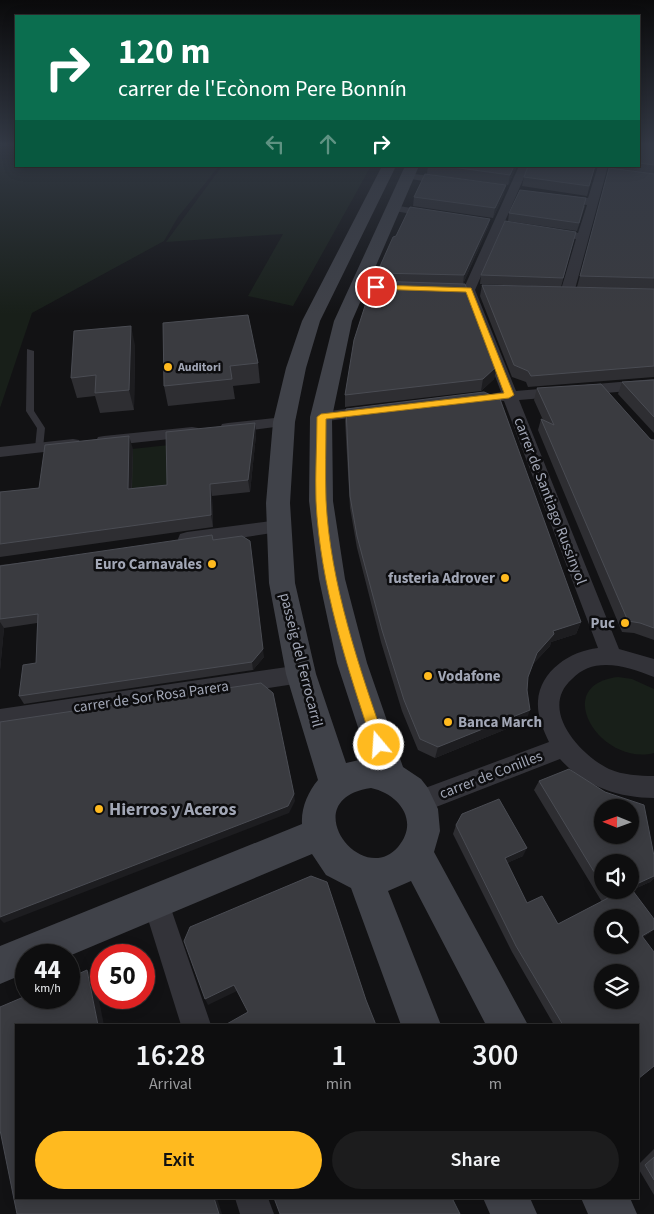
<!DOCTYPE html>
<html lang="en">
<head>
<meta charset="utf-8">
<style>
	:root { --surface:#0e0e0f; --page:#1c1c1d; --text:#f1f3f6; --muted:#9b9c9e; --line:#2e2e2f; --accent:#ffba1f }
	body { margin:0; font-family:"Source Sans 3",sans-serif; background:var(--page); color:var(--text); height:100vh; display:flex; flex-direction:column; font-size:19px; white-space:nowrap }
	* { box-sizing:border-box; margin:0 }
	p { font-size:16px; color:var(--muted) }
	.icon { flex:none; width:28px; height:28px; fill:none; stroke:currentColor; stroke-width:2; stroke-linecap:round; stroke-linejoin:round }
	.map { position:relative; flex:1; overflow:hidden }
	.panel { position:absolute; left:15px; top:1024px; width:624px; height:175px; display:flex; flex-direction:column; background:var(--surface); border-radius:0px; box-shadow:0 2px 12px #0003,0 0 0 1px var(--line) }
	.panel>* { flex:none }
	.guide { position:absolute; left:15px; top:15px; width:625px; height:152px; border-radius:0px; box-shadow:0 2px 12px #0003,0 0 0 1px var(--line); background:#0b6e4f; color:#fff; overflow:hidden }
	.needle { width:32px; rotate:271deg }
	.fabs { position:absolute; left:594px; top:799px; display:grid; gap:10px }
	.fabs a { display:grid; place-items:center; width:45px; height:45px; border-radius:50%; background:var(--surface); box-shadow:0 2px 12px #0003,0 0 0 1px var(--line); font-size:25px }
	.speed { position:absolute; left:15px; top:944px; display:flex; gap:10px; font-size:25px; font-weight:700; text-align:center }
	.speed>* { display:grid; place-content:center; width:65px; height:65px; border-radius:50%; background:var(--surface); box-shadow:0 2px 12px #0003,0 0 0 1px var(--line); line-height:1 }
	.speed small { font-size:12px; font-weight:400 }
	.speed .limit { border:8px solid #d22; background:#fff; color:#111 }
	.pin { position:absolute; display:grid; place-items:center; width:42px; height:42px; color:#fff; margin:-21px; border:2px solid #fff; border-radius:50%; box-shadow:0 1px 5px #0007 }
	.me { position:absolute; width:55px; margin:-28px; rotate:342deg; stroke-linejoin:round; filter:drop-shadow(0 0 4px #0008) }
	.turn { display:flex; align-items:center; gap:18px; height:105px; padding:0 20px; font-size:22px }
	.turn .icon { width:65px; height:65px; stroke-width:2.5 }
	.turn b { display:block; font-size:35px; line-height:42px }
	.lanes { display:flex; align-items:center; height:48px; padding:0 20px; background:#0003; justify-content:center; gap:25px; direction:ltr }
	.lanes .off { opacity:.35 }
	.eta { display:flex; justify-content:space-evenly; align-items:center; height:85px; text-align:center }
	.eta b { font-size:30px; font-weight:600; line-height:35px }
	.primary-button { display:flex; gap:10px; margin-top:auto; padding:10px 20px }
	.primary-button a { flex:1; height:58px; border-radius:30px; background:var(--accent); color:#111; font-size:20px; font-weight:600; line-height:58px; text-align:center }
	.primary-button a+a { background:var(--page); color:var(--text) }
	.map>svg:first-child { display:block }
</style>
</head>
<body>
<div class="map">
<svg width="654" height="1214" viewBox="0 0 654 1214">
	<rect width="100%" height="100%" fill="#121214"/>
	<!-- green -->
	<g fill="#181f19">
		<path d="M0 144H16V166H219L178 217 164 241 32 313 0 408Z"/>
		<path d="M222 166H371L293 306 248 296 283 234 166 242Z"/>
		<path d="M169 445 170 484 131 490 132 449Z"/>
		<path d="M618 677 632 679 654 689V753C601 767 549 685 618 677Z"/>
	</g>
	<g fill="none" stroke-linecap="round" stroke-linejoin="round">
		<!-- lane -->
		<path fill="#333339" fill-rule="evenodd" d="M27 349 34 351V411L45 428 43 448 39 451 35 448 37 428 26 411Z"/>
		<!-- street -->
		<g fill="#333339" fill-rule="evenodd">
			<path d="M519 166H529L475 290 516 391 654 379V389L519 400 619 649 654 659V677C638 671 623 665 606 665 592 665 582 669 572 679 538 709 580 755 609 769 623 775 639 776 654 776V798C619 798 584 786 560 759L418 814 409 810 406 802 409 794 549 742C543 729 537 716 538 701 540 671 570 651 598 648L504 401 492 400 489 397 492 394 501 392 463 290Z"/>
			<path d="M598 166H608L574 293 572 296H562L560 293 576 239 548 235 542 232 548 229 578 233 587 205 560 201 555 198 560 195 588 198Z"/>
			<path d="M408 173 450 179 455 182 450 185 404 178V174Z"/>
			<path d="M393 205 435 212 441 215 435 218 389 210 387 208Z"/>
			<path d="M371 406 379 411 377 414 321 422 313 417 321 412Z"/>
			<path d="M284 417 292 422 290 425 228 433 222 432 220 428 222 424 228 423Z"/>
			<path d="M192 427 198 428 200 432 198 436 104 446 98 445 96 441 98 437 104 436Z"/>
			<path d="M73 439 79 440 81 444 79 448 0 457V447Z"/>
			<path d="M279 520 285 521 288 526 285 531 187 546 180 544 178 539 180 534 187 532Z"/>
			<path d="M301 665 309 668 312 674 309 680 301 683 0 729V709Z"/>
			<path d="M155 887 164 891 168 900 211 1025H181L142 900 146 891Z"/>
			<path d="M235 1198H268L274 1214H240Z"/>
		</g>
		<!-- secondary -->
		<g fill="#404249" fill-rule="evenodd">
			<path d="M382 166H396L320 321 306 368 295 422 290 503 295 583 316 674 346 763 368 758 337 663 319 579 309 501 310 417 334 321 405 166H419L352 321 332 417 333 501 345 579 367 663 403 767 421 779 428 788 438 809 440 831 434 852 528 1025H486L411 881 388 891 441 1025H401L351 888 326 875 312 854 69 956 26 955V973L0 984V946L302 824C301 808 308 792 318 780L286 674 269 583 266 503 273 422 286 368 302 321ZM371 788C399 794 420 821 398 847 361 889 294 799 371 788Z"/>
			<path d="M483 1198H530L537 1214H490Z"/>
			<path d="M581 1198H630L637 1214H588Z"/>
		</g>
	</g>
	<!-- wall -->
	<g fill="#2e2e32" fill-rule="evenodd">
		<path d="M639 144H654V289L577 287 609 168V166H639Z"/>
		<path d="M428 166H517L508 185 427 174Z"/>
		<path d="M595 166 587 196 522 186 524 177Z"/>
		<path d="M504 194 493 218 413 206 414 197Z"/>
		<path d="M585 206 577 231 508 221 509 213Z"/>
		<path d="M490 219 488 227 463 284 497 366 494 379 481 391 345 407V395L377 281V273L396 236Z"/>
		<path d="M576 232 561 287 654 289V377L528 387 526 382 512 377 480 296 482 285 556 287 480 284 481 275Z"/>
		<path d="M163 323 258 363 260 383 233 386 235 399 168 406 164 386Z"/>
		<path d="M135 345 134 410 100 413 95 396 77 398 71 378Z"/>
		<path d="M654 380V433L618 394 622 382Z"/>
		<path d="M537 388 654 440V640L634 633 622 632 538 430 541 419 543 420 534 400Z"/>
		<path d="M346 409 581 622 576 634 551 642 550 646 533 664 528 677 526 721 435 758 418 750 402 711 381 642 357 548 350 508 345 421Z"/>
		<path d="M255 423 256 435 250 492 212 496 213 527 0 557V492L39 488 133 449 132 488 167 485Z"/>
		<path d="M213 540 264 657 253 670 24 704 19 696 36 663 37 623 4 628 0 670V565Z"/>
		<path d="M539 781 654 856V878L650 882 632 890 651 932 643 937 638 1025H554L512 952 453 834 456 825 523 856 507 863 527 903 558 924 602 902 534 790ZM602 862 630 890H602Z"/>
		<path d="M654 1149V1195L638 1168V1165Z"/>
	</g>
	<!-- shaded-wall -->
	<g fill="#1d1d20">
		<path d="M514 166H517L508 185 510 175Z"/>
		<path d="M506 185 504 194 493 218 495 208Z"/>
		<path d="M490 219 488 227 463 284 464 275Z"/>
		<path d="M131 326 135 345 134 410 129 390Z"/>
		<path d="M497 366 494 379 481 391 483 379Z"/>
		<path d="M255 423 256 435 250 492 248 480Z"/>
		<path d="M129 436 133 449 131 501 128 489Z"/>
		<path d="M210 484 212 496 213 527 211 515Z"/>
		<path d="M0 622 4 628 0 670Z"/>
		<path d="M581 622 576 634 551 642 550 646 532 665 537 653 553 631Z"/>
		<path d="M263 649 264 657 253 670 252 662Z"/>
		<path d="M530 710 526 721 435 758 438 747Z"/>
		<path d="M294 794 295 801 289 813 4 923 0 919V917Z"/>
		<path d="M527 848 523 856 501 866 505 858Z"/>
		<path d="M654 876V878L650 882 623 894 630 887Z"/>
		<path d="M654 929V930L651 932 634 942 642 936Z"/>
		<path d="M87 970 94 976 104 1025H98Z"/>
		<path d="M234 985 237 991 208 1005 205 999Z"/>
		<path d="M214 1198H217L222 1214H219Z"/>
	</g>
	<!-- building -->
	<g fill="#3a3b40" stroke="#4a4c53" fill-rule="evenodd">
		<path d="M639 144H654V165L639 163Z"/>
		<path d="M445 166H514L510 175Z"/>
		<path d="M528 166H595L589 186 524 177Z"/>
		<path d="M609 168 654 174V278L580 276Z"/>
		<path d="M425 174 506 185 495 208 414 197Z"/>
		<path d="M520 190 586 198 579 223 509 213Z"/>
		<path d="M410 207 490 219 464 275 377 273 393 237 396 236Z"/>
		<path d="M505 221 576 232 563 278 481 275Z"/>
		<path d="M373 281 465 284 497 366 483 379 345 395 354 340Z"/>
		<path d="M482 285 654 289V366L531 376 528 371 514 365Z"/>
		<path d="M248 315 258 363 230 366 232 379 164 386 163 323Z"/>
		<path d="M131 326 129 390 95 393 96 375 71 378 74 331Z"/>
		<path d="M654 380V417L622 382Z"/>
		<path d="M601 384 651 440H654V628L640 623 628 621 541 419 554 425 537 388Z"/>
		<path d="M484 392 500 399 581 622 553 631 554 634 537 653 528 677 527 690 530 710 438 747 420 739 404 700 382 630 357 536 350 496 346 409Z"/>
		<path d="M255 423 248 480 210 484 211 515 0 544V492L39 488 45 445 129 436 128 489 167 485 166 432Z"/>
		<path d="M212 535 213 540 242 536 250 541 263 649 252 662 19 696 23 665 36 663 38 614 0 619V566Z"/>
		<path d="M261 683 273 693 294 794 288 806 0 917V722Z"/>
		<path d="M569 769 605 792 644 805 654 856V876L630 887 654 919V929L642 936 654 952V1066L638 1079V1025H563L516 946 456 825 462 814 499 799 527 848 505 858 527 903 542 896 558 924 610 897 606 890H630V862H602V885L539 781ZM602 808H630V835H602ZM602 918H630V945H602ZM602 972H630V1000H602Z"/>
		<path d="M311 876 327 882 366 1000 376 1025H225L248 1012 234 985 205 999 184 941 190 927Z"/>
		<path d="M87 970 98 1025H16V1198H214L219 1214H17L0 1130V1007L26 996V998H69V978Z"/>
		<path d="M654 1157V1180L645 1165Z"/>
		<path d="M274 1198H452L460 1214H280Z"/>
	</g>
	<!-- sky -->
	<linearGradient id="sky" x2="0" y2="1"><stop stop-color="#0a0a0b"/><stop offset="0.46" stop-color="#333945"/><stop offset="1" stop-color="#333945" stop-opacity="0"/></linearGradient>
	<rect width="654" height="314" fill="url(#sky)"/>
	<!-- route -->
	<path fill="#ffba1f" stroke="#a67914" d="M376 285 471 288 514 395 509 398 326 419C326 446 325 473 326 500 330 583 359 667 386 745L384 749 379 751 375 749 373 745C347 666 320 585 316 501 315 473 317 445 317 417L321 414 504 393 466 292 373 289 372 287Z"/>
	<!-- markers -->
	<g fill="#ffba1f" stroke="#0d0d0f" stroke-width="2">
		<circle cx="168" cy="367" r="5"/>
		<circle cx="212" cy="564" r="5"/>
		<circle cx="505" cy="578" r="5"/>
		<circle cx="625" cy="623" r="5"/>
		<circle cx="428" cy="676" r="5"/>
		<circle cx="448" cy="722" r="5"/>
		<circle cx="99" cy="809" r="5"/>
	</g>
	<g text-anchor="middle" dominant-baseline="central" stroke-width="5" stroke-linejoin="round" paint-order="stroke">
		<!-- far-poi labels -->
		<g font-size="12" font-weight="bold" fill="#a2a7b6" stroke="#0d0d0f" text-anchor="start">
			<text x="178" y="367">Auditori</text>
		</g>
		<!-- street labels -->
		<g font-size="15" fill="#a2a7b6" stroke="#0d0d0f">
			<text transform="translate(550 501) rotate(69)">carrer de Santiago Russinyol</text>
			<text transform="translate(301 660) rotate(76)">passeig del Ferrocarril</text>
			<text transform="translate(151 697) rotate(-8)">carrer de Sor Rosa Parera</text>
			<text transform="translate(491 775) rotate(-21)">carrer de Conilles</text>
		</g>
		<!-- poi labels -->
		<g font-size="15" font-weight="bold" fill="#a2a7b6" stroke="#0d0d0f" text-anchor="end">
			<text x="202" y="564">Euro Carnavales</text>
			<text x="495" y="578">fusteria Adrover</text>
			<text x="615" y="623">Puc</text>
			<text x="438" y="676" text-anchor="start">Vodafone</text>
			<text x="458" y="722" text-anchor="start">Banca March</text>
		</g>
		<!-- near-poi labels -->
		<g font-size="18" font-weight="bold" fill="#a2a7b6" stroke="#0d0d0f" text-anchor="start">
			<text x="109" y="809">Hierros y Aceros</text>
		</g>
	</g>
</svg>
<div class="fabs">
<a><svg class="needle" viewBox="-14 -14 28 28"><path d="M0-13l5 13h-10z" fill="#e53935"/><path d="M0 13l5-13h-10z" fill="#9b9c9e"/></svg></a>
<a><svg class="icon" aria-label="sound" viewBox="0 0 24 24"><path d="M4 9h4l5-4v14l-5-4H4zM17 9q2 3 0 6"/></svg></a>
<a><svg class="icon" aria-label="search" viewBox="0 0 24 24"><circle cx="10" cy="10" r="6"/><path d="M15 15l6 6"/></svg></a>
<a><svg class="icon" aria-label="layers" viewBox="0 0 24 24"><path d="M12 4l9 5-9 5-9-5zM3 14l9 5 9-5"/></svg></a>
</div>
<div class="speed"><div>44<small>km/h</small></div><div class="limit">50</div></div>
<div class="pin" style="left:376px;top:287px;background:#d93025"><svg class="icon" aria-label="arrive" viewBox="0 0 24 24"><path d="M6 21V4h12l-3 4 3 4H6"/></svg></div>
<svg class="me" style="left:379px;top:745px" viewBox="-20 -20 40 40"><circle r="17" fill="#ffba1f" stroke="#fff" stroke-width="3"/><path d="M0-11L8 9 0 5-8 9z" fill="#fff"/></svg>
<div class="guide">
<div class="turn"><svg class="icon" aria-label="right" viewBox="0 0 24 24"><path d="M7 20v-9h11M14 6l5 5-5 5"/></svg><div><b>120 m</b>carrer de l'Ecònom Pere Bonnín</div></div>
<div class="lanes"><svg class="icon off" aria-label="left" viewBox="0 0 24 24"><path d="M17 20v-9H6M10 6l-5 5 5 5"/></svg><svg class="icon off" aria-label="ahead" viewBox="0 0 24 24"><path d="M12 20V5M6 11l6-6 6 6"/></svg><svg class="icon" aria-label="right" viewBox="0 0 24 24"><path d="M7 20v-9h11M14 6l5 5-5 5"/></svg></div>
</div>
<section class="panel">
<div class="eta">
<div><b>16:28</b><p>Arrival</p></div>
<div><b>1</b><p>min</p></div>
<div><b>300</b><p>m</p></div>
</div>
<div class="primary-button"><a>Exit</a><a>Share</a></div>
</section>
</div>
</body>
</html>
